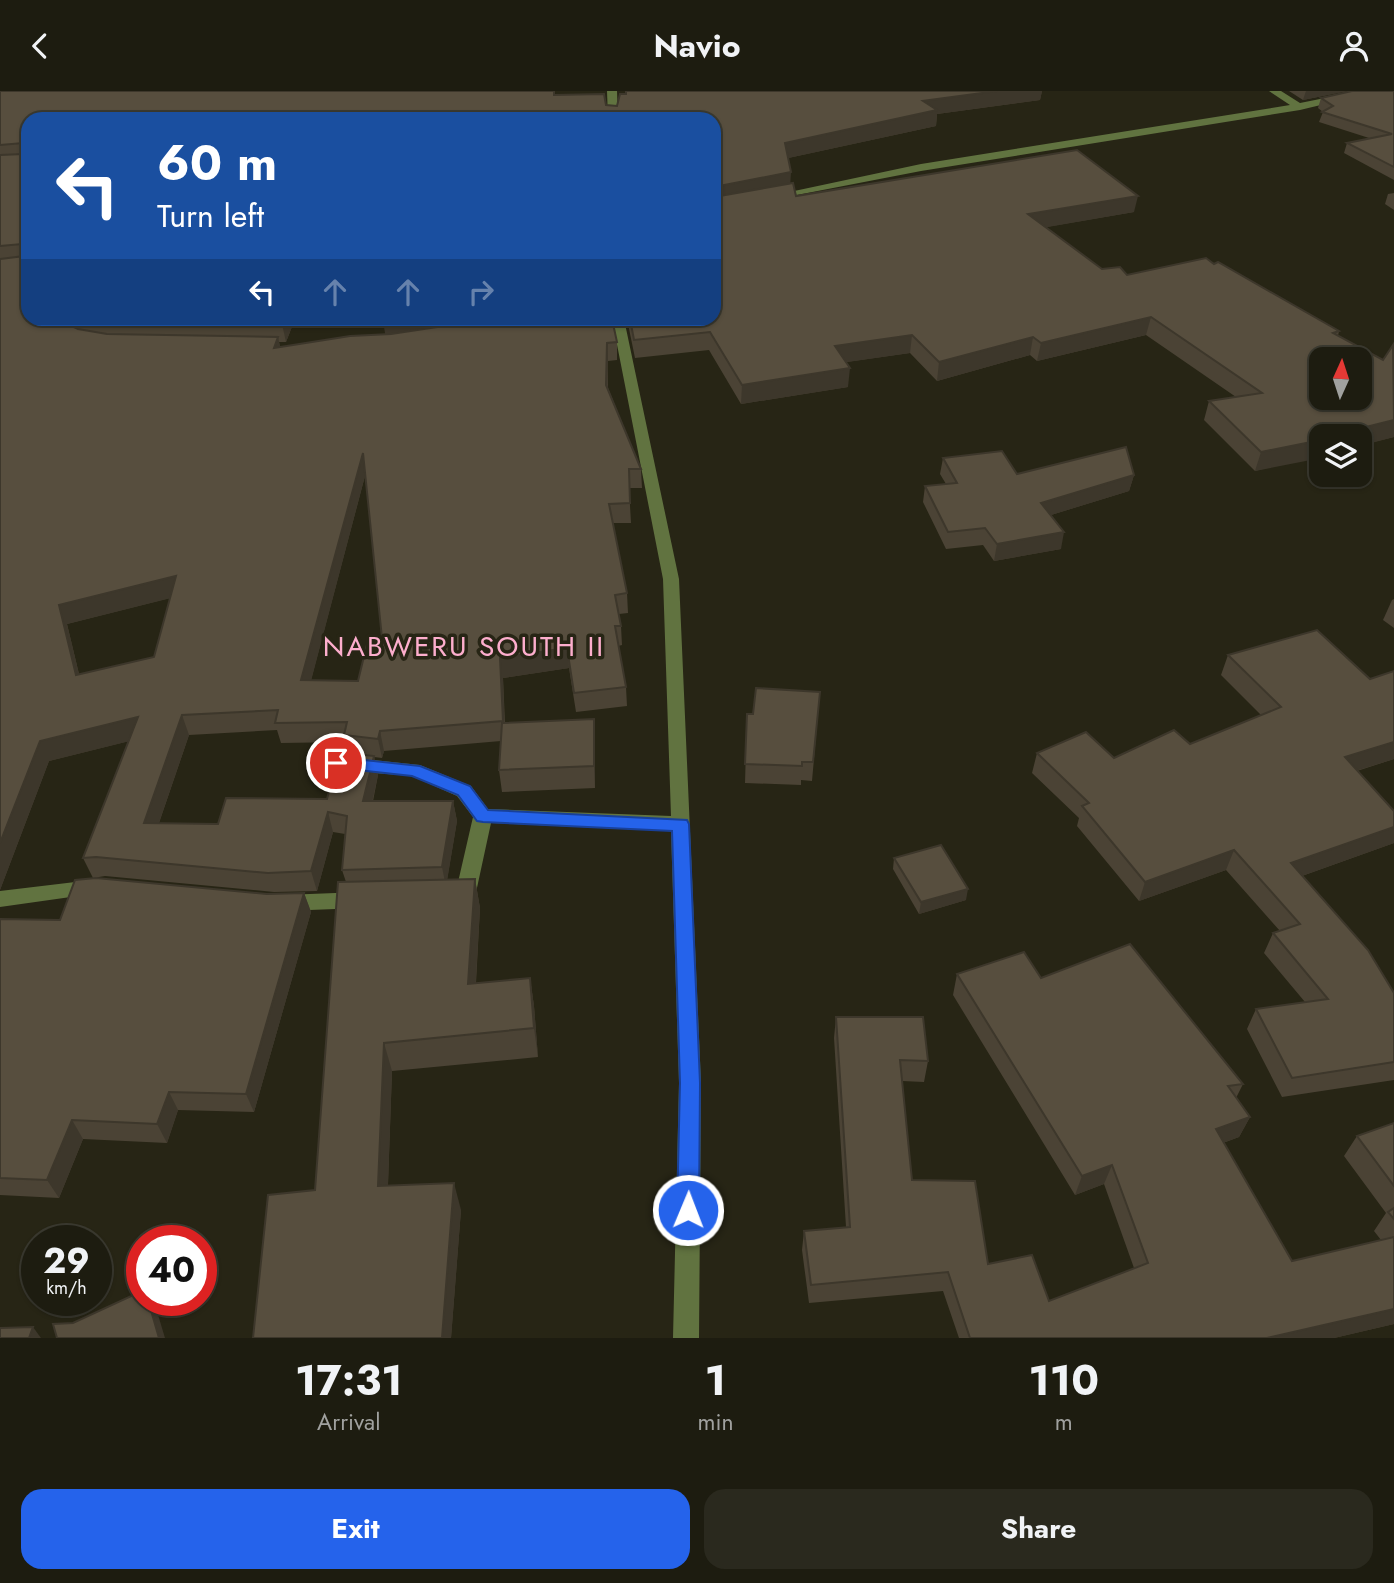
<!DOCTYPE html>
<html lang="en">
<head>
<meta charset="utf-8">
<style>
	:root { --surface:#1d1c10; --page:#2a291e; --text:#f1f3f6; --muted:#a0a19f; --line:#3b3a30; --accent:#2563eb }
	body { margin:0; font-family:Jost,sans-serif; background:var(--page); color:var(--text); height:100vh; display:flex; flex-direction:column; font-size:26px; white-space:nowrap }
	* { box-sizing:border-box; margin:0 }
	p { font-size:23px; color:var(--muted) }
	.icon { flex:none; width:38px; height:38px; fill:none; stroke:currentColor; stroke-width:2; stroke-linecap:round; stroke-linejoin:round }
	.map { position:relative; height:1247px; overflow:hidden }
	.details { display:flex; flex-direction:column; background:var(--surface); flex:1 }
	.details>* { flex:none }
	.guide { position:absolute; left:21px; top:21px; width:700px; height:214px; border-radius:21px; box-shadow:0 2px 5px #0004,0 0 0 2px var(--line); background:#1a4fa0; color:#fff; overflow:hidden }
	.needle { width:46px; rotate:3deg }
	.buttons { position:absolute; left:1309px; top:256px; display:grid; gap:14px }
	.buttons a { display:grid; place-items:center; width:63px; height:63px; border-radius:14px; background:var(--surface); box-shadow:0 2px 5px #0004,0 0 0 2px var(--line); font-size:35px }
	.speed { position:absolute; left:21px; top:1134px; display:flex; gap:14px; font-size:35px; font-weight:700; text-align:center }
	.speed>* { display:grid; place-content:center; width:91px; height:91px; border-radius:50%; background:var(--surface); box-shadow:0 2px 5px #0004,0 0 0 2px var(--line); line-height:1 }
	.speed small { font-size:18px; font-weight:400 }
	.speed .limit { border:10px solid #d22; background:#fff; color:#111 }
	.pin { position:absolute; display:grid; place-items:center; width:60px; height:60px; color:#fff; margin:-30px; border:4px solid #fff; border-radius:50%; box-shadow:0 2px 7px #0007 }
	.me { position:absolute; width:77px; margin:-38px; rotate:1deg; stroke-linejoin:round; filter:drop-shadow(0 0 5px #0008) }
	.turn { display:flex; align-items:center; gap:24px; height:147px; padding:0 21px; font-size:32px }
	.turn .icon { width:91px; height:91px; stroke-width:2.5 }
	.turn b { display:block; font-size:49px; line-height:60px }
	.lanes { display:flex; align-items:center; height:66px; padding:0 21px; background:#0003; justify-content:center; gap:35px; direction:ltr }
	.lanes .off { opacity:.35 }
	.eta { display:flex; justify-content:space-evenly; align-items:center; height:119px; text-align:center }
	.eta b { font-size:42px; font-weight:700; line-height:49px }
	.primary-button { display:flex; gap:14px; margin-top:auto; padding:14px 21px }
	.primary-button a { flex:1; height:80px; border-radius:21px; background:var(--accent); color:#fff; font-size:28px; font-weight:700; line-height:80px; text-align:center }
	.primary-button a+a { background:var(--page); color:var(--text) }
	header { display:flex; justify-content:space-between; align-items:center; height:91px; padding:0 21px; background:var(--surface); font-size:32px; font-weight:700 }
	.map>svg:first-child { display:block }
</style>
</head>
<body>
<header><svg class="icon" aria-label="back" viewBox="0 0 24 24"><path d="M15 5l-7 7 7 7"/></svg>Navio<svg class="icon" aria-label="person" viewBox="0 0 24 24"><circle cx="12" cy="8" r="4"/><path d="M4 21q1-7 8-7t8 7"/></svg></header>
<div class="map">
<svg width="1394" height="1247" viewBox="0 0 1394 1247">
	<rect width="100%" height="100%" fill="#272515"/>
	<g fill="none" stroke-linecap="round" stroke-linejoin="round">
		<!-- minor -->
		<g fill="#617340" fill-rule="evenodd">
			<path d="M607 0H617L618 28H608Z"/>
			<path d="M1269 0H1281L1300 12 1360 0H1379L1300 19 921 80 771 109 766 106 921 73 1290 14Z"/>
			<path d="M612 228H624L679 488 701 992 699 1247H673L679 992 671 740 491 732 475 806 472 812 459 815 452 813 449 807 456 800 473 726 457 705 412 685 336 679 330 677 327 672 330 667 336 665 420 674 471 695 488 718 671 725 663 488Z"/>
			<path d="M92 789 99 792 102 797 99 802 0 816V800Z"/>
			<path d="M361 801 368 803 371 809 368 815 361 817 284 820 277 818 274 812 277 806 284 804Z"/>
		</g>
	</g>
	<!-- wall -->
	<g fill="#4b4335" fill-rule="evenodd">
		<path d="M0 0 554 4 606 14 617 15 626 3V0H1042L1040 9 937 23 936 35 788 67 790 92 796 105 1134 121 1046 136 1102 178 1127 184 1214 173 1339 240 1338 245 1383 269 1394 254V346L1255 380 1204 329 1209 310 1236 306 1146 244 1037 270 1030 264 937 290 910 262 846 271 848 296 741 313 709 259 635 267 627 228H714V28H28V228L70 235 68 228H295L286 251H279L280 256 617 251V269L608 270V297L641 378 642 397H629L631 432H613L627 502 628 522 619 523 621 535 622 554 618 555 626 596 627 615 576 621 569 577 503 587 505 632 595 650V697L502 701 499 679 501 650 384 660 382 667 374 666 378 684 373 710H453L457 730 447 789 475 788 480 817 476 892 530 887 534 915 538 966 392 980 388 1094 461 1119 451 1247H253L315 1099 346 791 342 779 345 743 333 741 317 800 274 801 105 785 93 787 83 767 129 650 49 670 0 799ZM365 385 383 557 358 590 311 589ZM170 507 154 566 79 583 67 533ZM277 639 281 652 345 651 348 662 327 708 218 733 159 732 189 644Z"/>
		<path d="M1289 0H1347L1303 9Z"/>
		<path d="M1394 0V89L1344 62 1347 52 1369 47 1319 31 1323 21 1318 17 1321 7Z"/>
		<path d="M1394 102V119L1385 113 1388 103Z"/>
		<path d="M943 367 1017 383 1134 384 1129 400 1051 424 1061 458 994 470 983 454 946 458 923 411 925 395 946 393 940 383Z"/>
		<path d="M1394 508V537L1383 529 1392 509Z"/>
		<path d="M1228 564 1370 588 1394 580V668L1357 680 1394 720V752L1302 785 1394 902V989L1282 1006 1247 938 1256 918 1305 911 1264 862 1273 842 1280 840 1226 779 1139 810 1077 735 1079 727 1032 682 1037 662 1114 667 1190 653 1261 624 1221 584Z"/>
		<path d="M820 601 812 690 801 689V694L745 692 747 623H753Z"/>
		<path d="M894 767 966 809 919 823 893 778Z"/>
		<path d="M304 802 311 821 254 1021 178 1019 167 1052 83 1048 59 1107 0 1104V828L60 829 267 803Z"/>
		<path d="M957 883 1041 887 1243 993 1236 1007 1250 1026 1239 1046 1223 1052 1292 1170 1381 1149 1374 1140 1386 1122 1344 1065 1357 1045 1394 1032V1233L1334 1247H959L943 1200 809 1212 802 1159 804 1140 846 1136 834 947 836 926 928 970 924 991 902 990 912 1089 988 1173 1049 1210 1134 1177 1104 1093 1075 1104 953 904Z"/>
	</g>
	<!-- shaded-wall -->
	<g fill="#3d372b">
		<path d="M997 0H1042L1040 9 937 23 936 35 784 68 785 52 923 10Z"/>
		<path d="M1306 0H1347L1303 9Z"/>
		<path d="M791 81 790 97 714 112V96Z"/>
		<path d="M1138 105 1134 121 1025 140 1028 123Z"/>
		<path d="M1151 226 1146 244 1037 270 1041 252Z"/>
		<path d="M285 228H295L286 251 282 233Z"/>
		<path d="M398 228H502L386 248 383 230Z"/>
		<path d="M912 244 910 262 834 273 835 255Z"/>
		<path d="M278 246 282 264 274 257Z"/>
		<path d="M1033 246 1030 264 937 290 939 271Z"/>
		<path d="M607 252 608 270 607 312 606 294Z"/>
		<path d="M850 277 848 296 741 313 742 294Z"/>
		<path d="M1394 329V346L1360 355V345H1345L1350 340Z"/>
		<path d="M1321 349V367L1255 380 1261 361Z"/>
		<path d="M363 362 366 381 306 609 301 589Z"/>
		<path d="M1134 384 1129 400 1038 428 1041 412Z"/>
		<path d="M1064 441 1061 458 994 470 997 453Z"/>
		<path d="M176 485 183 504 67 533 84 604 76 584 59 514Z"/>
		<path d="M567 557 569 577 503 587 505 650 503 630 500 567Z"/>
		<path d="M182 624 189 644 152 752 144 732Z"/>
		<path d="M138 626 146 646 49 670 0 799V752L40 650Z"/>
		<path d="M594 628 595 650V697L594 675Z"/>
		<path d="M380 640 384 660 382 667 378 648Z"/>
		<path d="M1394 651V668L1336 686 1345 666Z"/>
		<path d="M374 665 378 684 368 730 363 710Z"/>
		<path d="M453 710 457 730 446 796 442 776Z"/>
		<path d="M328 721 333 741 317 800 311 780Z"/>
		<path d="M1394 736V752L1282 792 1291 772Z"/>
		<path d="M1234 759 1226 779 1139 810 1145 791Z"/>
		<path d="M475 788 480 817 474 921 468 893Z"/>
		<path d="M968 798 966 809 919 823 921 811Z"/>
		<path d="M304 802 311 821 254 1021 246 1003Z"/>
		<path d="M530 887 534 915 538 966 534 937Z"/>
		<path d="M384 952 392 980 387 1121 378 1095Z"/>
		<path d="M169 1001 178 1019 167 1052 157 1033Z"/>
		<path d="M1250 1026 1239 1046 1206 1058 1216 1038Z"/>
		<path d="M72 1029 83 1048 59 1107 47 1089Z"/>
		<path d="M1112 1074 1104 1093 1075 1104 1082 1085Z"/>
		<path d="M454 1092 461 1119 451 1247H442Z"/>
		<path d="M148 1209H151L156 1217 165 1247H159Z"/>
		<path d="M1394 1218V1233L1334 1247H1267Z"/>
		<path d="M33 1236 41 1247H29Z"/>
	</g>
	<!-- building -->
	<g fill="#574e3e" stroke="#3d372b" stroke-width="2" fill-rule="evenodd">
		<path d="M0 0H554V4L604 3 606 14 617 15 620 3H626V0H997L923 10 937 19 785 52 791 81 714 96V28H28V228H57L78 238 107 243 278 246 274 257 350 245 391 243 490 228H612L617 251 607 252 606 294 641 378H629L630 412 609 413 627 502 615 504 621 535H615L626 596 574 602 567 557 500 567 503 630 380 640 378 648 344 644 347 631 275 632 278 619 182 624 144 732 218 733 226 707 327 708 339 661 374 665 363 710H453L442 776 342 779 347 725 328 721 311 780 268 782 96 766 83 767 138 626 40 650 0 752V168L24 165 25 156 22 153 0 155V64L23 63 25 61 23 52 0 54ZM363 362 383 557 367 553 358 590 301 589ZM176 485 154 566 76 584 59 514Z"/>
		<path d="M1352 0H1394V76L1347 52 1392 43 1322 21 1333 15 1321 7Z"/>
		<path d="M1077 59 1138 105 1028 123 1102 178 1120 176 1127 184 1206 167 1214 173 1218 171 1339 240 1333 242 1383 269 1393 254 1394 329 1350 340 1354 343 1345 345H1321V349L1261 361 1209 310 1262 302 1151 226 1041 252 1033 246 939 271 912 244 835 255 850 277 742 294 710 241 634 249 630 228H714V106L793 92 796 105ZM1321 268H1360V306H1321Z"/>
		<path d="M87 228H285L282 233Z"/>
		<path d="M383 228H398L383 230Z"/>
		<path d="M1126 356 1134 384 1041 412 1064 441 997 453 985 437 948 441 925 395 957 392 943 367 1002 360 1017 383Z"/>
		<path d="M1317 539 1370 588 1394 580V651L1345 666 1394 720V736L1291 772 1368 859 1394 902V971L1292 987 1256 918 1328 908 1273 842 1300 833 1234 759 1145 791 1082 715 1089 712 1037 662 1086 641 1114 667 1174 639 1190 653 1281 616 1228 564Z"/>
		<path d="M756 597 820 601 813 671H802V675L745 673 747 623H753Z"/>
		<path d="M594 628V675L499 679 502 632Z"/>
		<path d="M941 754 968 798 921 811 894 767Z"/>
		<path d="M96 787 267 803 304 802 246 1003 169 1001 157 1033 72 1029 47 1089 0 1087V828L60 829 75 789Z"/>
		<path d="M475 788 468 893 530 887 534 937 384 952 378 1095 454 1092 442 1247H253L268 1104 315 1099 338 791Z"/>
		<path d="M1130 853 1243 993 1228 995 1250 1026 1216 1038 1292 1170 1394 1146V1218L1267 1247H970L948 1181 811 1194 804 1140 850 1136 836 926H923L928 970 900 969 912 1089 975 1090 988 1173 1032 1164 1049 1210 1148 1172 1112 1074 1082 1085 957 883 1024 861 1041 887Z"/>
		<path d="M1394 1032V1095L1357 1045Z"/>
		<path d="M1394 1117V1128L1388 1121Z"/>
		<path d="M142 1200V1209H148L159 1247H57L53 1233 73 1232Z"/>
		<path d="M33 1236 29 1247H0V1237Z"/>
	</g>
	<!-- route -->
	<path fill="#2563eb" stroke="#184099" stroke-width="2" d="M336 666 420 675 470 695 488 719 687 729 689 733 700 992 699 1119 696 1127 688 1130 680 1127 677 1119 680 992 672 740 483 731 477 730 458 704 412 685 330 676 328 672 330 668Z"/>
	<g text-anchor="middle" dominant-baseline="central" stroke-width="7" stroke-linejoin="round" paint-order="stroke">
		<!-- quarter labels -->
		<g font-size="28" letter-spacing="2" fill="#fdaecd" stroke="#272515">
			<text x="464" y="555">NABWERU SOUTH II</text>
		</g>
	</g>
</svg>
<div class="buttons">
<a><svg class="needle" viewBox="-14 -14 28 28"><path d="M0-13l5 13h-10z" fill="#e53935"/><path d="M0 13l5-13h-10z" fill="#a0a19f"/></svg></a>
<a><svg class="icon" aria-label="layers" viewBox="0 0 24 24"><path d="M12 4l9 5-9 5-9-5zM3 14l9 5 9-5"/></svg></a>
</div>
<div class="speed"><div>29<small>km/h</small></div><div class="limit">40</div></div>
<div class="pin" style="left:336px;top:672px;background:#d93025"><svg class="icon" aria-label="arrive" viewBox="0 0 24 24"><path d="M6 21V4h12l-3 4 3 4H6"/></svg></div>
<svg class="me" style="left:688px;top:1119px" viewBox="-20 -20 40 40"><circle r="17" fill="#2563eb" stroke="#fff" stroke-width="3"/><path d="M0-11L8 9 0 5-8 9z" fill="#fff"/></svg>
<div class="guide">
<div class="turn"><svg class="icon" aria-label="left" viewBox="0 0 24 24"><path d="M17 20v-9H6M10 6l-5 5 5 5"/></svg><div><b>60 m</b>Turn left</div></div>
<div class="lanes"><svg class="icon" aria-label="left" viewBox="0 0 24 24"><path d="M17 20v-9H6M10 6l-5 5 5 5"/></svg><svg class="icon off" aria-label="ahead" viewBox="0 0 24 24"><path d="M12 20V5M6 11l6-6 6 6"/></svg><svg class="icon off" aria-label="ahead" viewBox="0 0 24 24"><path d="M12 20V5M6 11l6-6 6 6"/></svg><svg class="icon off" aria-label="right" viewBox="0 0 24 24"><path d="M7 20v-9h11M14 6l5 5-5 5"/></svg></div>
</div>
</div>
<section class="details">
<div class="eta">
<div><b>17:31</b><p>Arrival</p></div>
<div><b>1</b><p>min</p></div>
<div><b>110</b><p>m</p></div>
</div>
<div class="primary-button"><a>Exit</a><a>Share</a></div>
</section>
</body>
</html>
